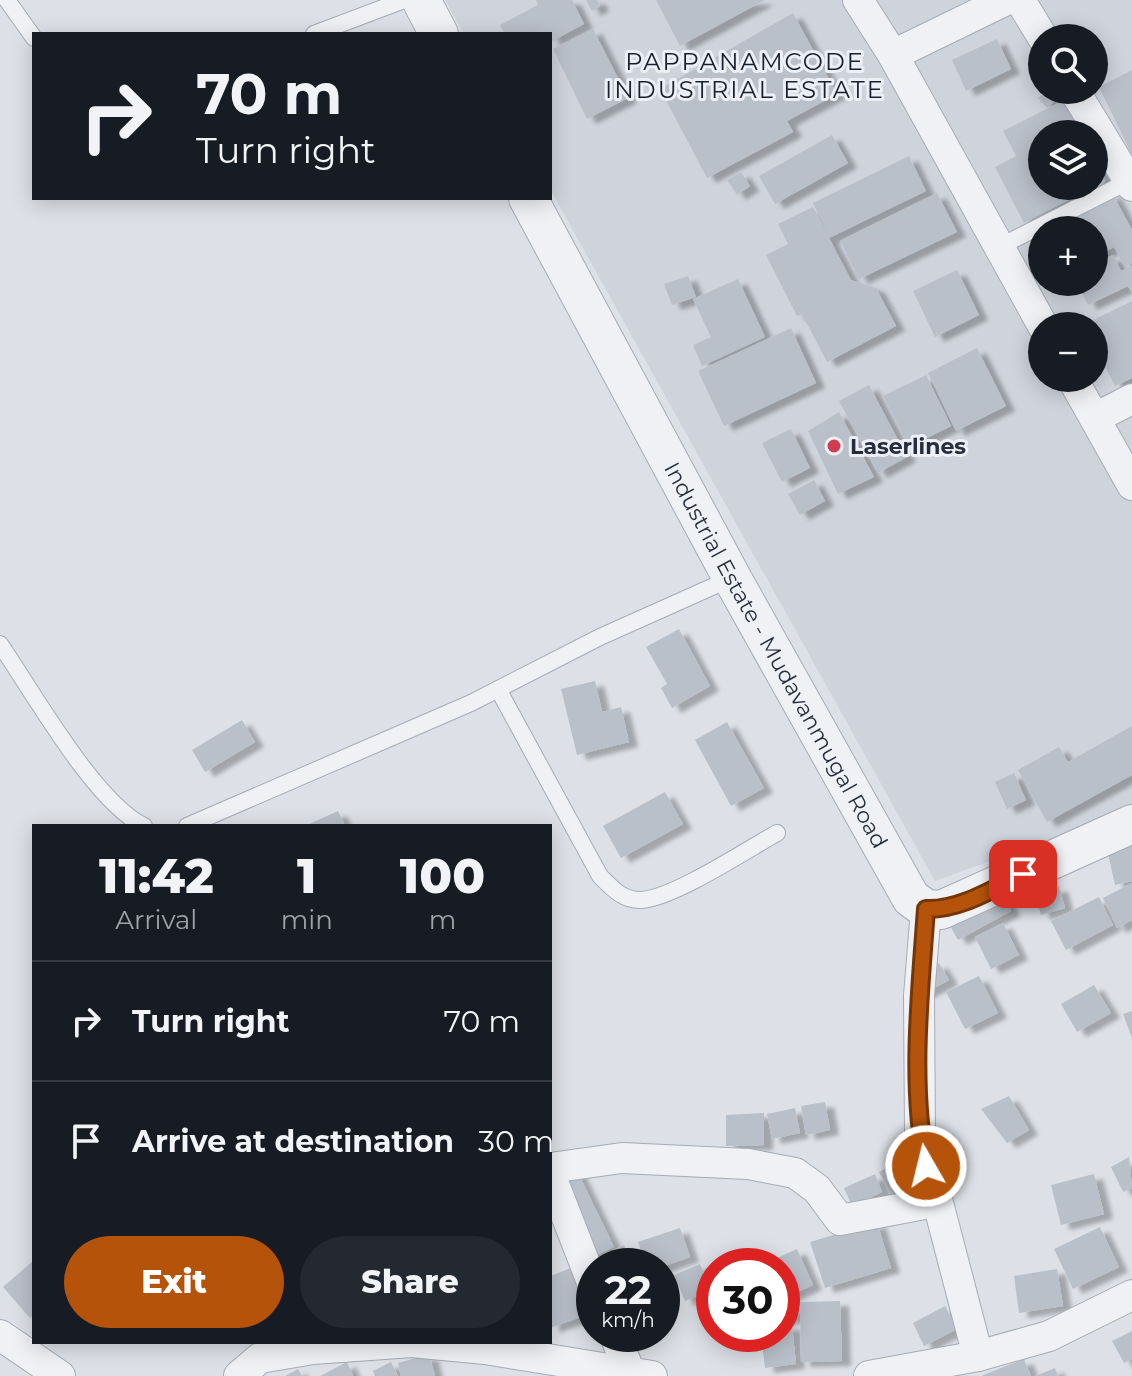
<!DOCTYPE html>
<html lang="en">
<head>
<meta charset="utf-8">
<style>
	:root { --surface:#171b24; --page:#242831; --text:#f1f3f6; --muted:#9ea1a6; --line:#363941; --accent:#b45309 }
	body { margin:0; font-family:Montserrat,sans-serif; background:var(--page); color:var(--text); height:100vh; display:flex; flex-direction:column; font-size:30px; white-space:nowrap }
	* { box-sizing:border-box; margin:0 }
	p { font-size:26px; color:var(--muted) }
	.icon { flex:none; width:44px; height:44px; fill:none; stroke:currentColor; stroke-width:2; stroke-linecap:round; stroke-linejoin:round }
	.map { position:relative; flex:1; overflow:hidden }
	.details { position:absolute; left:32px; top:824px; width:520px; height:520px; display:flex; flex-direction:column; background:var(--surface); border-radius:0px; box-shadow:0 4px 20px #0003 }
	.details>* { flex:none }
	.top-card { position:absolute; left:32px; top:32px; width:520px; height:168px; border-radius:0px; box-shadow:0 4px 20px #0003; background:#171b24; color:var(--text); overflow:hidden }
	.tools { position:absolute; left:1028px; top:24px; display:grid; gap:16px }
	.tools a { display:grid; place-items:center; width:80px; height:80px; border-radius:50%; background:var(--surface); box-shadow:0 4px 20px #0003; font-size:40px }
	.speed { position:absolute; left:576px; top:1248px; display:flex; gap:16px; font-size:40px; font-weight:700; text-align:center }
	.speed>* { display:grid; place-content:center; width:104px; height:104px; border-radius:50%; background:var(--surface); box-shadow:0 4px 20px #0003; line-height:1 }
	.speed small { font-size:20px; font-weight:400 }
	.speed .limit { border:12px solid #d22; background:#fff; color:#111 }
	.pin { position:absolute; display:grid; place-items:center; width:68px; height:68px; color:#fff; margin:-34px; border-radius:16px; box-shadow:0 4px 12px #0006 }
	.me { position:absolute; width:88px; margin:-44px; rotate:352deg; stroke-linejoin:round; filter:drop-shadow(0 0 6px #0008) }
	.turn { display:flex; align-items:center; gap:28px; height:168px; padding:0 32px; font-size:36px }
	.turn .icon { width:104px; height:104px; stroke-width:2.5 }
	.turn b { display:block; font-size:56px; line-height:68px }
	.eta { display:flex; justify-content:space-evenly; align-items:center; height:136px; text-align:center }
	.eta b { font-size:48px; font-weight:800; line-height:56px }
	.action { display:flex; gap:16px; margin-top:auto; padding:16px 32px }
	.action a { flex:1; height:92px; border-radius:48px; background:var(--accent); color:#fff; font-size:32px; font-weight:800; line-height:92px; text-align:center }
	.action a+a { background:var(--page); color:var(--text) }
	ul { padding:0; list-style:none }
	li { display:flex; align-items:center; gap:24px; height:120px; padding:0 32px; border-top:2px solid var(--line) }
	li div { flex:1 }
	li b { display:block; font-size:30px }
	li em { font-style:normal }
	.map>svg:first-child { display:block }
</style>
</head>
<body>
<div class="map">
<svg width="1132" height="1376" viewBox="0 0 1132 1376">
	<defs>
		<filter id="shadow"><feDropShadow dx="9" dy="5" stdDeviation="2" flood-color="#0004"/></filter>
	</defs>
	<rect width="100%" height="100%" fill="#dde1e7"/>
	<!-- built -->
	<path fill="#cfd3dc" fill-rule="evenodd" d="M445 0H1132V810L935 881 550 189V34H464ZM1042 38H1094V90H1042ZM1042 134H1094V186H1042ZM1042 230H1094V282H1042ZM1042 326H1094V378H1042Z"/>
	<!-- building -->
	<g fill="#bac0ca" filter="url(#shadow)">
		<path d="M536 0H572L584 24 550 42V34H505L500 25 538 5Z"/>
		<path d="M586 0H597L600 6 592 11Z"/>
		<path d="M656 0H765L680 46Z"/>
		<path d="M793 13 837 94 787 121 793 132 707 178 660 89Z"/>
		<path d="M593 29 628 98 587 119 553 49Z"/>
		<path d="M997 39 1011 69 966 91 952 60Z"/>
		<path d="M1132 70V155L1099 87Z"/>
		<path d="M1048 90 1060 96 1047 108 1038 98Z"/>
		<path d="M1064 100 1081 134H1042V186H1094V159L1105 181 1024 223 995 167 1016 156 1003 131Z"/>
		<path d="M832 135 848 163 775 204 759 176Z"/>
		<path d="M909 156 926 191 829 238 851 280 876 288 896 326 827 362 802 314 797 316 766 255 788 244 778 224 813 207 828 234 813 203Z"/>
		<path d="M741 172 750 186 737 195 727 180Z"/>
		<path d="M937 193 957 232 859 279 840 241Z"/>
		<path d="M1112 193 1132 230V263L1125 267 1114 247 1094 258V230H1044Z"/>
		<path d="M1113 255 1121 271 1132 266V294L1128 286 1088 305 1077 282H1094V264Z"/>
		<path d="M957 270 979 315 935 337 913 291Z"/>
		<path d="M688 276 696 297 672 305 664 284Z"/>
		<path d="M738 279 765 337 702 366 693 345 711 337 693 299Z"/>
		<path d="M1132 301V378L1115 386 1094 344V326H1081Z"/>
		<path d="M791 328 816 383 724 426 698 371Z"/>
		<path d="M977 348 1006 406 956 431 928 373Z"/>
		<path d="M926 375 951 426 909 447 883 396Z"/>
		<path d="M869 385 907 457 878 473 839 401Z"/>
		<path d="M839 412 874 477 838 494 808 431Z"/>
		<path d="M791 429 810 468 782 482 762 443Z"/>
		<path d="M814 480 825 501 800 515 788 494Z"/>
		<path d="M679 629 710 686 672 708 661 688 667 684 646 647Z"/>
		<path d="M595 681 602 712 621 707 629 742 577 755 561 689Z"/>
		<path d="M242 720 255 742 205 772 192 750Z"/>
		<path d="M727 722 764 788 731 806 695 740Z"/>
		<path d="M1132 726V775L1047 822 1018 770 1059 747 1068 762Z"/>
		<path d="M1014 773 1026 800 1007 809 995 782Z"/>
		<path d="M665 792 683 824 621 858 603 826Z"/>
		<path d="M338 811 345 826H305Z"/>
		<path d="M1132 839V881L1115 885 1106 845Z"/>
		<path d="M1132 883V920L1117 928 1103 898Z"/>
		<path d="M1059 886 1065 908 1041 915 1035 894Z"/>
		<path d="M999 887 1011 911 958 940 945 917Z"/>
		<path d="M1099 897 1113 925 1066 950 1051 921Z"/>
		<path d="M1003 923 1019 955 991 969 975 937Z"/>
		<path d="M939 963 949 980 923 994 913 977Z"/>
		<path d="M979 976 998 1013 965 1029 946 992Z"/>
		<path d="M1094 985 1111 1013 1077 1032 1061 1004Z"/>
		<path d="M1132 1011V1038L1123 1014Z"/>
		<path d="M1009 1096 1029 1130 1007 1143 981 1109Z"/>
		<path d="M825 1102 830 1130 806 1135 801 1106Z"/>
		<path d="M795 1108 800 1133 772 1139 767 1114Z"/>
		<path d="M764 1113V1145L726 1146V1115Z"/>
		<path d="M1129 1157 1132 1188 1123 1192 1111 1167Z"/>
		<path d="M904 1160 917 1186 892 1198 879 1172Z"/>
		<path d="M576 1169 614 1247 588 1259 551 1182Z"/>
		<path d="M875 1174 882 1192 852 1206 844 1188Z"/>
		<path d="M1094 1174 1104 1214 1061 1225 1051 1185Z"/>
		<path d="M877 1222 891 1268 825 1288 810 1242Z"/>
		<path d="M1100 1227 1119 1267 1073 1289 1054 1249Z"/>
		<path d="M680 1228 690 1257 662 1267 646 1266 638 1242Z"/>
		<path d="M624 1245 634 1266H606L601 1256Z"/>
		<path d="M797 1249 813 1285 782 1299V1266H759Z"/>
		<path d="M34 1260V1314L30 1318 3 1287Z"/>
		<path d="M700 1264 711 1290 685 1301 674 1275Z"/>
		<path d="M576 1266 592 1313 550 1328V1276Z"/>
		<path d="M1057 1269 1063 1306 1019 1313 1014 1276Z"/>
		<path d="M840 1301 842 1361 801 1362 800 1302Z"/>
		<path d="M945 1306 957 1329 924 1346 913 1323Z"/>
		<path d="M794 1307 795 1318 782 1320V1308Z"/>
		<path d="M792 1325 796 1364 765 1368 761 1334H782V1326Z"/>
		<path d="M1132 1331V1359L1124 1363 1112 1341Z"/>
		<path d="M429 1354 435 1376H401L398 1363Z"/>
		<path d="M1024 1359 1031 1376H981Z"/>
		<path d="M347 1362 353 1376H320Z"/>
		<path d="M391 1362 398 1376H375L373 1371Z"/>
		<path d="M1055 1368 1058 1376H1035Z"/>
		<path d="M298 1369 302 1376H285Z"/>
	</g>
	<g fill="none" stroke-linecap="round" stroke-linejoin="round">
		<!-- service casing -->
		<g stroke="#a6abb4" stroke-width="18">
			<g id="service">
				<path d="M7 0 34 38"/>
				<path d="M314 34 404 0"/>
				<path d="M999 247 1129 181"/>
				<path d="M0 644C33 692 95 803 144 826"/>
				<path d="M498 689 600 876C612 888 623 901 642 900 675 897 745 851 777 833"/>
				<path d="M187 826 471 703 600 637 732 578"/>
			</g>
		</g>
		<!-- minor casing -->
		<g stroke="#a6abb4" stroke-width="32">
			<g id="minor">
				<path d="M858 0 893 55 1043 326"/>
				<path d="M1020 0 1043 38"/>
				<path d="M893 55 1006 0"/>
				<path d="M1074 90 1132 186"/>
				<path d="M1072 378 1132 485"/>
				<path d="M1095 418 1132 399"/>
				<path d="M926 909 919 996 920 1134 978 1356"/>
				<path d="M550 1168 622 1158 748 1164 795 1173 817 1189 840 1220 935 1202"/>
				<path d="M550 1174 594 1287"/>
				<path d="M614 1334 630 1372"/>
				<path d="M0 1335 60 1376"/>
				<path d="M412 1342 485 1349 652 1376"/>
				<path d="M239 1376 260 1358 313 1349 412 1342"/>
				<path d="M869 1376 978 1356 1049 1336 1132 1295"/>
			</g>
		</g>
		<!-- tertiary casing -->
		<g stroke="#a6abb4" stroke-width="40">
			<g id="tertiary">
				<path d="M421 0 439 34"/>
				<path id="s1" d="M528 198 732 578 911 898 926 909 941 910 1132 824"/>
			</g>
		</g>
		<!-- service -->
		<use href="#service" stroke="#eff1f5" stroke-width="16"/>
		<!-- minor -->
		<use href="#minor" stroke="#eff1f5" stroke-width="30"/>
		<!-- tertiary -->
		<use href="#tertiary" stroke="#eff1f5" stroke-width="38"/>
	</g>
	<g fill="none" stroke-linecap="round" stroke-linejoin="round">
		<!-- route casing -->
		<g stroke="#753606" stroke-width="20">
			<path id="route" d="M926 1166C910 1083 920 993 926 909 960 910 993 889 1023 874"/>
		</g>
		<!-- route -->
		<use href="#route" stroke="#b45309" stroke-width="14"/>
	</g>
	<!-- markers -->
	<circle fill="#d13c4f" stroke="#eceff5" stroke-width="3" cx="834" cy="446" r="8"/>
	<g text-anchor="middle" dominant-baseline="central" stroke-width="6" stroke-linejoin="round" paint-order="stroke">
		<!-- poi labels -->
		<g font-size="22" font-weight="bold" fill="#262e3e" stroke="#eceff5" text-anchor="start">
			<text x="850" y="446">Laserlines</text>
		</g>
		<!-- street labels -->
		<g font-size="22" fill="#262e3e" stroke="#eceff5">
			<text stroke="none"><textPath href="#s1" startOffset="520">Industrial Estate - Mudavanmugal Road</textPath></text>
		</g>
		<!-- neighbourhood labels -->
		<g font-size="24" letter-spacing="2" fill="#181f2f" stroke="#eceff5">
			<text x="745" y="61">PAPPANAMCODE<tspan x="745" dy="28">INDUSTRIAL ESTATE</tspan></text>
		</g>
	</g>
</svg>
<div class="tools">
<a><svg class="icon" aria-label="search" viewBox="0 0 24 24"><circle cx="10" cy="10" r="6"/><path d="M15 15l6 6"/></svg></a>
<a><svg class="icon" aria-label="layers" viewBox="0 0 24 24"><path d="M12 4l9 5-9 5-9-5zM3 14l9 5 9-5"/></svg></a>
<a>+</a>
<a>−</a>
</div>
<div class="speed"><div>22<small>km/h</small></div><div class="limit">30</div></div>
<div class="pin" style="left:1023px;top:874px;background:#d93025"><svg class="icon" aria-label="arrive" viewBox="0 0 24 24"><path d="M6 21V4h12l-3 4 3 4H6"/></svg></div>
<svg class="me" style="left:926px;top:1166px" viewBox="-20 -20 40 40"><circle r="17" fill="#b45309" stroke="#fff" stroke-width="3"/><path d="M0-11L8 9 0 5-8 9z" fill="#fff"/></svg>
<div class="top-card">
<div class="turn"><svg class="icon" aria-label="right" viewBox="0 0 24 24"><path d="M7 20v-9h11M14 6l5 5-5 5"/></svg><div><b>70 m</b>Turn right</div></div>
</div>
<section class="details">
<div class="eta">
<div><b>11:42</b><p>Arrival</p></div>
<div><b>1</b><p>min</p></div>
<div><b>100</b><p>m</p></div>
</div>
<ul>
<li><svg class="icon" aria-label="right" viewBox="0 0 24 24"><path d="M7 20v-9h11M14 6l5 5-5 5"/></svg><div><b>Turn right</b></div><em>70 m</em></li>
<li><svg class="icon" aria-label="arrive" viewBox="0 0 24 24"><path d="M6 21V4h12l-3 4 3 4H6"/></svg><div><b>Arrive at destination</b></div><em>30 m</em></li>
</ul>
<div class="action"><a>Exit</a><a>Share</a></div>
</section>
</div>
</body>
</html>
